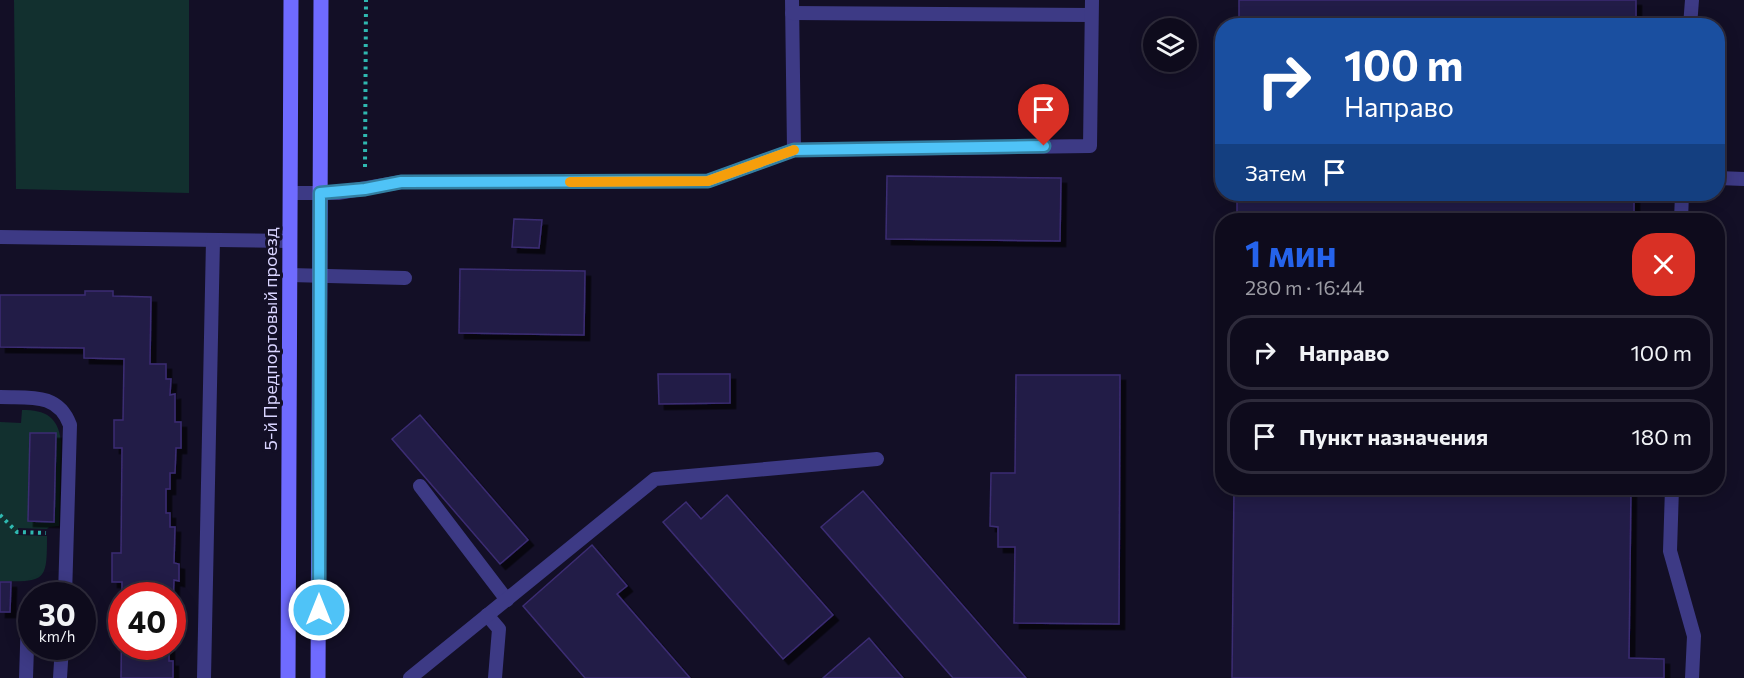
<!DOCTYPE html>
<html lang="ru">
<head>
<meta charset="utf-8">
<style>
	:root { --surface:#0e0b1c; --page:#1c1929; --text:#f1f3f6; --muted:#9b9ba3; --line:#2e2b3b; --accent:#2563eb }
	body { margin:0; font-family:Commissioner,sans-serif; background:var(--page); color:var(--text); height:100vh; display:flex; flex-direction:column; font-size:22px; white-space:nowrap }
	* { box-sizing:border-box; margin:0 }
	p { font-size:20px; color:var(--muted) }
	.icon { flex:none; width:33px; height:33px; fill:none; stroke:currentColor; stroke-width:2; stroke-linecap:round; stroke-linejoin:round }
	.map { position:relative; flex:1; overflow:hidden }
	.drawer { position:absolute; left:1215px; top:213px; width:510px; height:282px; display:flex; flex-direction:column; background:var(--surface); border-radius:24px; box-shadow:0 3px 15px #0003,0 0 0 2px var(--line) }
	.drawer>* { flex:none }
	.hud { position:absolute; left:1215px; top:18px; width:510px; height:183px; border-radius:24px; box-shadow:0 3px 15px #0003,0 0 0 2px var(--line); background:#1a4fa0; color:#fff; overflow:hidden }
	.tools { position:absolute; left:1143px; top:18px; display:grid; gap:12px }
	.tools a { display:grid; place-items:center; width:54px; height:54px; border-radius:50%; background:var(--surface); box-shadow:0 3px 15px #0003,0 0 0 2px var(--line); font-size:30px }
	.speed { position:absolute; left:18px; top:582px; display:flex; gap:12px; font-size:30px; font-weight:700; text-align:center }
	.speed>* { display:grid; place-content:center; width:78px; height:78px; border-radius:50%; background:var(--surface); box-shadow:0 3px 15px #0003,0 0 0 2px var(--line); line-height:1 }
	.speed small { font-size:15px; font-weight:400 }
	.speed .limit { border:9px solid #d22; background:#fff; color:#111 }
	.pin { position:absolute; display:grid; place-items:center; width:51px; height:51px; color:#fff; margin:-62px -26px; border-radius:50% 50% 50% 0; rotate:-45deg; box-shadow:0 0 6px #0007 }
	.pin .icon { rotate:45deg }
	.me { position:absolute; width:66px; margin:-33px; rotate:0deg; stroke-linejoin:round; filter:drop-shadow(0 0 4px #0008) }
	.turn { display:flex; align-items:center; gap:21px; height:126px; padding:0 30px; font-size:27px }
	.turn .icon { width:78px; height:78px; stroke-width:2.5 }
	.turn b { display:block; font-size:42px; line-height:51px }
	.then { display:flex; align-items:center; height:57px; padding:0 30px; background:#0003; gap:12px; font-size:22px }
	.round { display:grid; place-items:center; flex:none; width:63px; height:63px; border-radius:24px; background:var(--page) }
	.summary { display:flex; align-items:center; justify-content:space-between; height:102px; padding:0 30px }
	h1 { font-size:36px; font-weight:700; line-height:45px; color:var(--accent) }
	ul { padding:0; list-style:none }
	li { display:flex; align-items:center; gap:18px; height:75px; margin:0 12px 9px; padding:0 18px; border:3px solid var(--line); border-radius:24px }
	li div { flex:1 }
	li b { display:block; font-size:22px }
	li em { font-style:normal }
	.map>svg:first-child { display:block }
</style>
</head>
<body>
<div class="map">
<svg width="1744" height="678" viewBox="0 0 1744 678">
	<defs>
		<filter id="shadow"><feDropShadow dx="5.5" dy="5.5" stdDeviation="0" flood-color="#0009"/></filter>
	</defs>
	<rect width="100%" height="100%" fill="#130f26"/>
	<!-- green -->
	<g fill="#12302f" fill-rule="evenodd">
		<path d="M14 0H189V193L16 189Z"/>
		<path d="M22 410C46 410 58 417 61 441L59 526 49 527 47 529 18 528V535L47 536C47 581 46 582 0 581V422L21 423ZM31 433 56 434 53 522 28 521Z"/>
	</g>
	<!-- building -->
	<g fill="#241b47" stroke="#3b2d73" stroke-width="1.5" filter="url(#shadow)">
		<rect x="1239" y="0" width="397" height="26"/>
		<path d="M887 176 1061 178 1060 241 886 239Z"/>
		<rect x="1237" y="194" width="397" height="26"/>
		<path d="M514 219 542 220 539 248 512 247Z"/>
		<path d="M460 269 585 271 584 335 459 333Z"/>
		<path d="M85 291H113V296L151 297 150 364H166V379H171L170 395 175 394V422H181V448H176L175 473H170V489H166V513H170V527H175L174 563 179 564V581L174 580 173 606 172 596H122V582H112V553H121L122 448H114V420H123L124 359 84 358V348L0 347V295H85Z"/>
		<path d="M658 374H730V403L659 404Z"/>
		<path d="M1016 375H1120L1119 624 1014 623 1015 547H998V527L990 526 991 473H1015Z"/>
		<path d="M420 415 528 540 500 564 392 439Z"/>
		<path d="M30 433H56L54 522 28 521Z"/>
		<path d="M1234 488H1631L1629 658 1664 659V678H1232Z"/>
		<path d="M863 491 1026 678H953L821 527Z"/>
		<path d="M727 495 833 615 783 659 663 522 686 502 701 519Z"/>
		<path d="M592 545 627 586 617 594 690 678H585L523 606Z"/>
		<path d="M0 582H11L10 612H0Z"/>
		<path d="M122 599V646H169V661H173V678H121Z"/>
		<path d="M869 638 903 678H823Z"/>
	</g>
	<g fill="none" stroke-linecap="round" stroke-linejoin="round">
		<!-- path -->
		<g stroke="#2fb8b0" stroke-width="4" stroke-dasharray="3 4.5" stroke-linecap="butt">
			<path d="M365 167 366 0"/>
			<path d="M0 515 17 532 46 533"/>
		</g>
		<!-- lane -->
		<g stroke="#3d3a85" stroke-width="14">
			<path d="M792 0 794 150"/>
			<path d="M792 13 1091 15"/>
			<path d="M1690 26 1692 0"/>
			<path d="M1718 178 1744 179"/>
			<path d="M291 193H338L401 182 708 181 794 150 1090 146 1092 0"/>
			<path d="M1681 220 1682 194"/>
			<path d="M0 237 290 241"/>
			<path d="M290 275 405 278"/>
			<path d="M0 397C29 398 58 392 70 425L65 596"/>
			<path d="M420 486 507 600"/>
			<path d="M1672 488 1670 551 1694 636 1692 678"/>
			<path d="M43 596 65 588"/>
			<path d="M487 615 499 629 495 678"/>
			<path d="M26 678 28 617 32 607"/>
			<path d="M60 678 62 646"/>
			<path d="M204 678 213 240"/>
			<path d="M410 678 655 479 877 459"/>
		</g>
		<!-- secondary -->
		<g stroke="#6f6bff" stroke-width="15">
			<path d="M288 678 291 0"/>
			<path d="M318 678 321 0"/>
		</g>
	</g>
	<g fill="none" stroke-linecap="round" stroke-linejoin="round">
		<!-- route casing -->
		<g stroke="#337fa1" stroke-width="15">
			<path id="route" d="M319 610 320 193 365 189 401 182 708 181 794 150 1044 146"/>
		</g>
		<!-- route -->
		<use href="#route" stroke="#4fc3f7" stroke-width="10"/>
		<!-- slow -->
		<path stroke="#f59e0b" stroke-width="10" d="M570 182 708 181 794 150"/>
	</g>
	<g text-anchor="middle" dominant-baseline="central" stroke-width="6" stroke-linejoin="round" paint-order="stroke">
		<!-- street labels -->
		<g font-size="18" fill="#d9d4ff" stroke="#130f26">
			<text transform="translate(270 339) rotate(-90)">5-й Предпортовый проезд</text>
		</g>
	</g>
</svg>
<div class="tools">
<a><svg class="icon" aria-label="layers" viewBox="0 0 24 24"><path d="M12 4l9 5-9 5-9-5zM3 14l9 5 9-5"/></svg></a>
</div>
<div class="speed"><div>30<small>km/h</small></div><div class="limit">40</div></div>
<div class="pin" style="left:1044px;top:146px;background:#d93025"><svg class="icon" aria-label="arrive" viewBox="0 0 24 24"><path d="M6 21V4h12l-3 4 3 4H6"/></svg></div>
<svg class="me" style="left:319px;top:610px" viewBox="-20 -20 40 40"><circle r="17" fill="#4fc3f7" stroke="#fff" stroke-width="3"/><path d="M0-11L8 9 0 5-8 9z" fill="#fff"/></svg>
<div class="hud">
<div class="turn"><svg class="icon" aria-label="right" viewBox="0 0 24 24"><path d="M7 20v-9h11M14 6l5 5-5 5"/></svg><div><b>100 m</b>Направо</div></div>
<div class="then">Затем<svg class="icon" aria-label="arrive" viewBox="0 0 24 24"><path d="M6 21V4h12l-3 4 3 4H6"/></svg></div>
</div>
<section class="drawer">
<div class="summary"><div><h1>1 мин</h1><p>280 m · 16:44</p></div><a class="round" style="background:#d93025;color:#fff"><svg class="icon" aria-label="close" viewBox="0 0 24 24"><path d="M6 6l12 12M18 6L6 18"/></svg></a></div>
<ul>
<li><svg class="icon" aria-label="right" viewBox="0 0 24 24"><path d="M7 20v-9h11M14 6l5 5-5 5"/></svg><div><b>Направо</b></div><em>100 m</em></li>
<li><svg class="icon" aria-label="arrive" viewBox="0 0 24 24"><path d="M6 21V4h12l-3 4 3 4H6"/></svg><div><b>Пункт назначения</b></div><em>180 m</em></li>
</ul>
</section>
</div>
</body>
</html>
